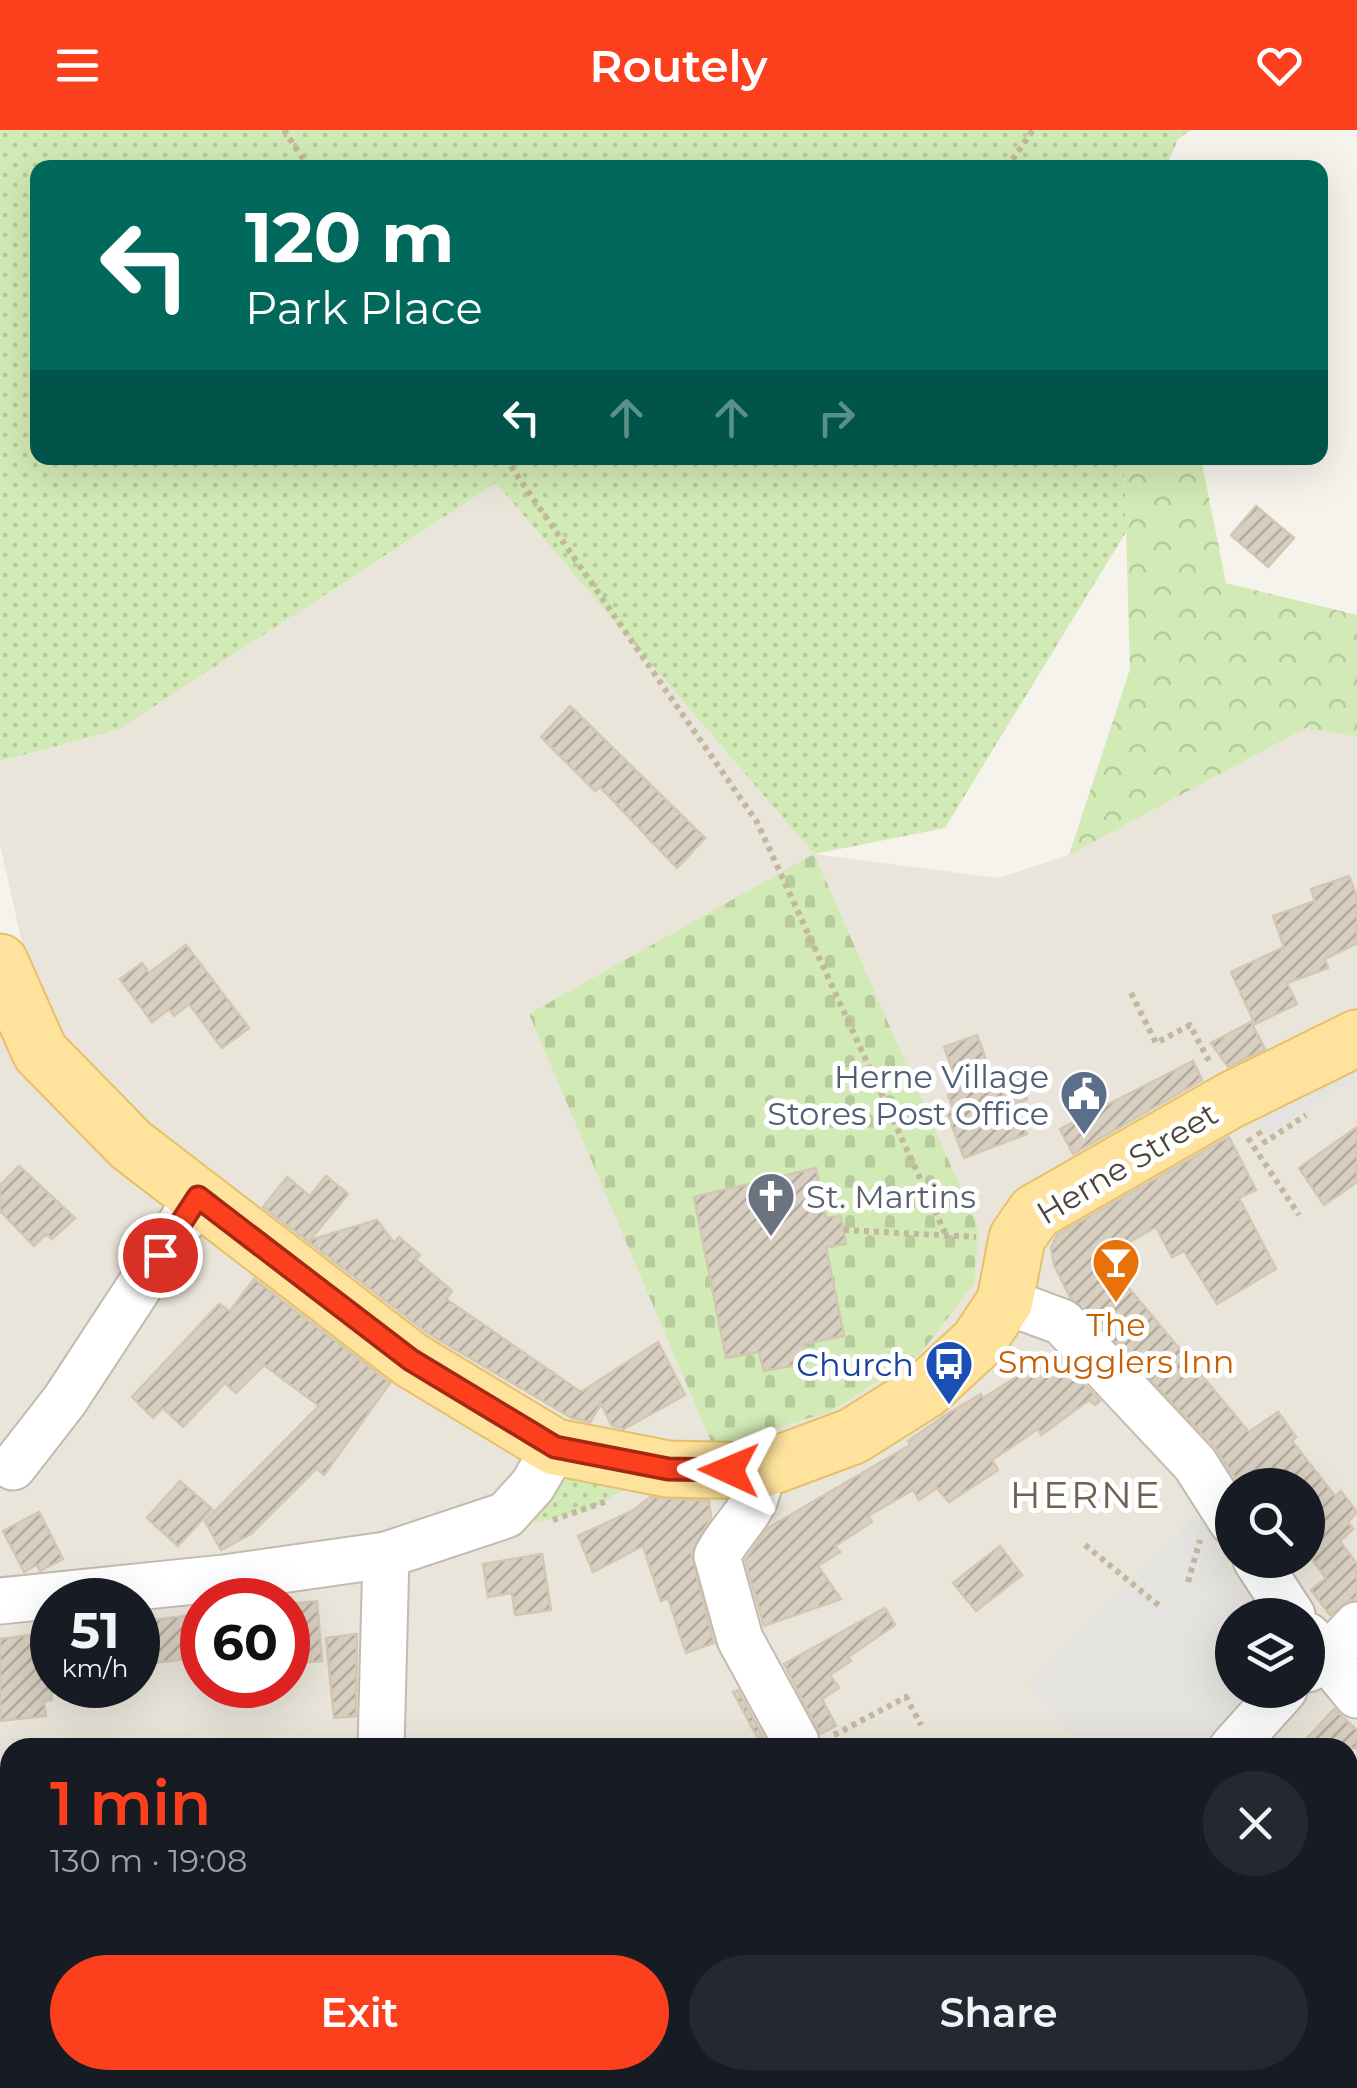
<!DOCTYPE html>
<html lang="en">
<head>
<meta charset="utf-8">
<style>
	:root { --surface:#171b24; --page:#242831; --text:#f1f3f6; --muted:#9ea1a6; --accent:#fc3f1d }
	body { margin:0; font-family:Montserrat,sans-serif; background:var(--page); color:var(--text); height:100vh; display:flex; flex-direction:column; font-size:38px; white-space:nowrap }
	* { box-sizing:border-box; margin:0 }
	p { font-size:32px; color:var(--muted) }
	.icon { flex:none; width:55px; height:55px; fill:none; stroke:currentColor; stroke-width:2; stroke-linecap:round; stroke-linejoin:round }
	.map { position:relative; flex:1; overflow:hidden }
	.drawer { position:absolute; left:0px; top:1608px; width:1358px; height:352px; display:flex; flex-direction:column; background:var(--surface); border-radius:30px 30px 0 0; box-shadow:0 10px 40px #0002 }
	.drawer>* { flex:none }
	.top-card { position:absolute; left:30px; top:30px; width:1298px; height:305px; border-radius:20px; box-shadow:0 10px 40px #0002; background:#00695c; color:#fff; overflow:hidden }
	.buttons { position:absolute; left:1215px; top:1338px; display:grid; gap:20px }
	.buttons a { display:grid; place-items:center; width:110px; height:110px; border-radius:50%; background:var(--surface); box-shadow:0 10px 40px #0002; font-size:50px }
	.speed { position:absolute; left:30px; top:1448px; display:flex; gap:20px; font-size:50px; font-weight:700; text-align:center }
	.speed>* { display:grid; place-content:center; width:130px; height:130px; border-radius:50%; background:var(--surface); box-shadow:0 10px 40px #0002; line-height:1 }
	.speed small { font-size:25px; font-weight:400 }
	.speed .limit { border:15px solid #d22; background:#fff; color:#111 }
	.pin { position:absolute; display:grid; place-items:center; width:85px; height:85px; color:#fff; margin:-42px; border:5px solid #fff; border-radius:50%; box-shadow:0 2px 10px #0007 }
	.me { position:absolute; width:110px; margin:-55px; rotate:271deg; stroke-linejoin:round; filter:drop-shadow(0 0 8px #0008) }
	.turn { display:flex; align-items:center; gap:35px; height:210px; padding:0 50px; font-size:45px }
	.turn .icon { width:130px; height:130px; stroke-width:2.5 }
	.turn b { display:block; font-size:70px; line-height:85px }
	.lanes { display:flex; align-items:center; height:95px; padding:0 50px; background:#0003; justify-content:center; gap:50px; direction:ltr }
	.lanes .off { opacity:.35 }
	.round { display:grid; place-items:center; flex:none; width:105px; height:105px; border-radius:52px; background:var(--page) }
	.headline { display:flex; align-items:center; justify-content:space-between; height:170px; padding:0 50px }
	h1 { font-size:60px; font-weight:600; line-height:75px; color:var(--accent) }
	.primary-button { display:flex; gap:20px; margin-top:auto; padding:20px 50px }
	.primary-button a { flex:1; height:115px; border-radius:60px; background:var(--accent); color:#fff; font-size:40px; font-weight:600; line-height:115px; text-align:center }
	.primary-button a+a { background:var(--page); color:var(--text) }
	header { display:flex; justify-content:space-between; align-items:center; height:130px; padding:0 50px; background:var(--accent); color:#fff; font-size:45px; font-weight:600 }
	.map>svg:first-child { display:block }
</style>
</head>
<body>
<header><svg class="icon" aria-label="menu" viewBox="0 0 24 24"><path d="M4 6h16M4 12h16M4 18h16"/></svg>Routely<svg class="icon" aria-label="heart" viewBox="0 0 24 24"><path d="M12 20l-8-8c-3-5 5-10 8-4 3-6 11-1 8 4z"/></svg></header>
<div class="map">
<svg width="1357" height="1958" viewBox="0 0 1357 1958">
	<defs>
		<pattern id="green-dots" width="8" height="8" patternUnits="userSpaceOnUse" patternTransform="scale(2.5)"><rect width="8" height="8" fill="#d2eab5"/><path d="M2 2h.1M6 6h.1" fill="none" stroke="#b6ca9c" stroke-width="1.8" stroke-linecap="round"/></pattern>
		<pattern id="forest-crowns" width="20" height="18" patternUnits="userSpaceOnUse" patternTransform="scale(2.5)"><rect width="20" height="18" fill="#d2eab5"/><path d="M2 6a3 3 0 1 1 6 0M12 15a3 3 0 1 1 6 0" fill="none" stroke="#b6ca9c"/></pattern>
		<pattern id="cemetery-stones" width="16" height="16" patternUnits="userSpaceOnUse" patternTransform="scale(2.5)"><rect width="16" height="16" fill="#d2eab5"/><path d="M2 7V4a2 2 0 0 1 4 0v3zM10 15v-3a2 2 0 0 1 4 0v3z" fill="#b6ca9c"/></pattern>
		<pattern id="building-hatch" width="6" height="6" patternUnits="userSpaceOnUse" patternTransform="scale(2.5)"><rect width="6" height="6" fill="#d8cfc1"/><path d="M-1 1l2-2M0 6l6-6M5 7l2-2" fill="none" stroke="#b1aa9e"/></pattern>
	</defs>
	<rect width="100%" height="100%" fill="#f6f3ec"/>
	<!-- residential -->
	<path fill="#eae5da" fill-rule="evenodd" d="M496 353 814 724 998 748 1069 725 1306 598 1357 607V1958H0V905L11 896 30 848 0 715V631L118 600ZM1232 1355H1308V1430H1232ZM52 1470H138V1555H52ZM202 1470H288V1555H202ZM1232 1485H1308V1560H1232ZM10 1618H1348V1950H10Z"/>
	<!-- education -->
	<path fill="#efe8d6" d="M1357 1903V1958H1266L1279 1950H1348V1909Z"/>
	<!-- green -->
	<g fill="url(#green-dots)">
		<path d="M0 0H1191L1178 9 1166 38H38V328H1124L1126 402 945 698 814 724 496 353 118 600 0 631Z"/>
		<path d="M561 1344 620 1353 625 1359 587 1381 535 1393 539 1369Z"/>
	</g>
	<!-- forest -->
	<path fill="url(#forest-crowns)" d="M1124 328H1201L1226 453 1357 485V607L1306 598 1069 725 1130 539Z"/>
	<!-- cemetery -->
	<path fill="url(#cemetery-stones)" d="M814 724 979 1100 974 1154 920 1224 830 1282 713 1316 529 884Z"/>
	<!-- parking -->
	<g fill="#e5e3e0">
		<path d="M1352 935 1357 954 1342 957 1265 1006 1253 986Z"/>
		<path d="M1198 1382 1257 1485H1232V1560H1256L1207 1617H1083L1029 1554Z"/>
	</g>
	<!-- building -->
	<g fill="url(#building-hatch)" stroke="#d3c7b4" stroke-width="2.5">
		<path d="M1256 376 1294 408 1268 437 1231 405Z"/>
		<path d="M570 576 705 708 677 738 600 657 595 661 541 607Z"/>
		<path d="M1349 746 1357 767V813L1325 829 1328 838 1287 853 1297 874 1255 894 1231 842 1284 817 1273 786 1315 771 1311 759Z"/>
		<path d="M186 815 249 898 222 918 189 874 174 886 169 879 152 892 120 849 142 833 149 843Z"/>
		<path d="M1251 892 1265 919 1228 937 1211 913Z"/>
		<path d="M977 905 995 954 1019 947 1027 969 1013 977 1027 1004 964 1028 947 983 954 980 948 965 960 961 944 917Z"/>
		<path d="M1193 931 1202 950 1073 1024 1060 999Z"/>
		<path d="M1357 997V1052L1324 1075 1299 1038Z"/>
		<path d="M1229 1007 1256 1060 1239 1068 1276 1139 1217 1174 1184 1121 1172 1127 1156 1097 1103 1127 1249 1302 1278 1282 1296 1307 1292 1311 1335 1366 1341 1361 1357 1382 1348 1392 1353 1399 1340 1411 1357 1434V1470H1349L1330 1485 1311 1460 1326 1448 1308 1424V1355H1240L1214 1316 1070 1167 1054 1135 1051 1118 1057 1105Z"/>
		<path d="M19 1036 75 1088 52 1109 46 1104 34 1116 0 1081V1055Z"/>
		<path d="M816 1038 826 1088 841 1086 846 1114 826 1117 844 1206 803 1214 807 1233 764 1241 759 1222 726 1228 694 1067Z"/>
		<path d="M326 1046 348 1064 310 1110 377 1090 394 1113 399 1107 420 1125 416 1130 452 1161 446 1169 581 1262 658 1212 685 1265 624 1299 612 1296 601 1274 590 1292 572 1288 429 1204 263 1077 287 1047 310 1066Z"/>
		<path d="M254 1149 390 1253 324 1345 317 1338 251 1404 221 1420 205 1391 319 1276 264 1235 236 1263 225 1253 183 1297 163 1278 153 1288 132 1267 219 1174 230 1181Z"/>
		<path d="M1055 1223 1100 1271 1095 1275 1089 1270 1041 1305 1038 1299 992 1330 998 1340 949 1372 937 1358 919 1370 913 1360 868 1386 872 1392 835 1416 840 1422 818 1436 841 1469 764 1496 745 1430 768 1398 910 1315 908 1311 947 1284 981 1264 983 1268Z"/>
		<path d="M180 1351 212 1379 178 1416 147 1388Z"/>
		<path d="M650 1367 709 1371 711 1387 691 1423 714 1513 686 1523 668 1468 661 1471 643 1416 593 1442 578 1406 634 1380Z"/>
		<path d="M39 1382 63 1429 40 1441 37 1435 24 1442 3 1401Z"/>
		<path d="M1000 1416 1022 1445 976 1481 953 1453Z"/>
		<path d="M542 1424 551 1480 515 1485 512 1463 488 1467 483 1434Z"/>
		<path d="M317 1471 322 1531 288 1534V1474Z"/>
		<path d="M885 1478 895 1495 848 1527 851 1531 830 1545 839 1558 822 1569 836 1596 820 1604 784 1534Z"/>
		<path d="M202 1484V1527L138 1535V1492Z"/>
		<path d="M49 1503 52 1570 44 1571 46 1586 0 1591V1509Z"/>
		<path d="M357 1504 356 1586 334 1588 326 1508Z"/>
		<path d="M738 1560 769 1618H763L733 1562Z"/>
		<path d="M1334 1579 1357 1600V1618H1298Z"/>
	</g>
	<g fill="none" stroke-linecap="round" stroke-linejoin="round">
		<!-- minor casing -->
		<g stroke="#c2bbae" stroke-width="49">
			<g id="minor">
				<path d="M1005 1171 1062 1192 1195 1334 1232 1392"/>
				<path d="M13 1337 65 1270 198 1067"/>
				<path d="M759 1341C762 1379 733 1394 717 1426L740 1509 796 1612"/>
				<path d="M1256 1430 1292 1485"/>
				<path d="M0 1471 224 1448 386 1425 506 1385 533 1355 555 1317"/>
				<path d="M1308 1506 1357 1565"/>
				<path d="M1308 1539 1324 1530 1357 1495"/>
				<path d="M381 1618 386 1425"/>
				<path d="M1232 1618 1284 1560"/>
				<path d="M324 1950 325 1958"/>
				<path d="M528 1950 533 1958"/>
				<path d="M159 1958 180 1950"/>
			</g>
		</g>
		<!-- major casing -->
		<g stroke="#e6c16a" stroke-width="59">
			<path id="major" d="M0 832 40 922 131 1015 411 1230 555 1317 668 1339 759 1341 853 1306 926 1260 978 1212 1005 1171 1017 1108 1035 1082 1229 971 1357 908"/>
		</g>
		<!-- path -->
		<g stroke="#c4b79f" stroke-width="6" stroke-dasharray="5 5" stroke-linecap="butt">
			<path d="M284 0 309 38"/>
			<path d="M1007 38 1033 0"/>
			<path d="M505 328 757 692 946 1105"/>
			<path d="M1131 863 1156 913 1190 895 1211 935"/>
			<path d="M1258 1001 1265 1012 1306 985"/>
			<path d="M1248 1008 1299 1085"/>
			<path d="M844 1100 976 1107"/>
			<path d="M553 1390 607 1371"/>
			<path d="M1085 1415 1162 1478"/>
			<path d="M1188 1452 1200 1410"/>
			<path d="M834 1605 906 1567 921 1595"/>
			<path d="M0 1811 10 1805"/>
			<path d="M1348 1900 1357 1894"/>
			<path d="M977 1950 982 1958"/>
			<path d="M1257 1958 1268 1950"/>
		</g>
		<!-- minor -->
		<use href="#minor" stroke="#fff" stroke-width="45"/>
		<!-- major -->
		<use href="#major" stroke="#ffe39c" stroke-width="55"/>
	</g>
	<g fill="none" stroke-linecap="round" stroke-linejoin="round">
		<!-- route casing -->
		<g stroke="#a42913" stroke-width="25">
			<path id="route" d="M160 1125 198 1067 411 1230 555 1317 668 1339 729 1340"/>
		</g>
		<!-- route -->
		<use href="#route" stroke="#fc3f1d" stroke-width="18"/>
	</g>
	<!-- icons -->
	<defs>
		<g id="civic-pin" transform="scale(2.5)"><path d="M0 17L-7.5 6A9.5 9.5 0 1 1 7.5 6Z" fill="#5c6f8a" stroke="#fff"/><path d="M-.6-6.5H3V-4.5H.6V-3L4-1V1h2V6H-6V1h2V-1L-.6-3ZM-1.2 2.5V6h2.4V2.5Z" fill="#fff"/></g>
		<g id="church-pin" transform="scale(2.5)"><path d="M0 17L-7.5 6A9.5 9.5 0 1 1 7.5 6Z" fill="#6b7280" stroke="#fff"/><path d="M-1.2-6h2.4v3.5h3.3v2.4h-3.3V6h-2.4V-.1h-3.3v-2.4h3.3Z" fill="#fff"/></g>
		<g id="bar-pin" transform="scale(2.5)"><path d="M0 17L-7.5 6A9.5 9.5 0 1 1 7.5 6Z" fill="#e8710a" stroke="#fff"/><path d="M-6-5H6L.8 .8V4.5H3.5V6h-7V4.5H-.8V.8Z" fill="#fff"/></g>
		<g id="bus-pin" transform="scale(2.5)"><path d="M0 17L-7.5 6A9.5 9.5 0 1 1 7.5 6Z" fill="#1a4fb4" stroke="#fff"/><path d="M-5-6H5V4H4V6H2V4H-2V6H-4V4H-5ZM-3.5-4V0h7V-4ZM-3.5 1.2v1.5H-2V1.2ZM2 1.2v1.5H3.5V1.2Z" fill="#fff"/></g>
	</defs>
	<g fill-rule="evenodd">
		<use href="#civic-pin" x="1084" y="964"/>
		<use href="#church-pin" x="771" y="1066"/>
		<use href="#bar-pin" x="1116" y="1132"/>
		<use href="#bus-pin" x="949" y="1234"/>
	</g>
	<g text-anchor="middle" dominant-baseline="central" stroke-width="10" stroke-linejoin="round" paint-order="stroke">
		<!-- service labels -->
		<g font-size="32" fill="#4e5e75" stroke="#fff" text-anchor="end">
			<text x="1049" y="946">Herne Village<tspan x="1049" dy="37">Stores Post Office</tspan></text>
		</g>
		<!-- street labels -->
		<g font-size="32" fill="#4b4439" stroke="#fff">
			<text transform="translate(1127 1033) rotate(-31)">Herne Street</text>
		</g>
		<!-- worship labels -->
		<g font-size="32" fill="#5b616d" stroke="#fff" text-anchor="start">
			<text x="806" y="1066">St. Martins</text>
		</g>
		<!-- food labels -->
		<g font-size="32" fill="#c56008" stroke="#fff">
			<text x="1116" y="1194">The<tspan x="1116" dy="37">Smugglers Inn</tspan></text>
		</g>
		<!-- transit labels -->
		<g font-size="32" fill="#164399" stroke="#fff" text-anchor="end">
			<text x="914" y="1234">Church</text>
		</g>
		<!-- quarter labels -->
		<g font-size="38" letter-spacing="2.5" fill="#6e6250" stroke="#fff">
			<text x="1086" y="1364">HERNE</text>
		</g>
	</g>
</svg>
<div class="buttons">
<a><svg class="icon" aria-label="search" viewBox="0 0 24 24"><circle cx="10" cy="10" r="6"/><path d="M15 15l6 6"/></svg></a>
<a><svg class="icon" aria-label="layers" viewBox="0 0 24 24"><path d="M12 4l9 5-9 5-9-5zM3 14l9 5 9-5"/></svg></a>
</div>
<div class="speed"><div>51<small>km/h</small></div><div class="limit">60</div></div>
<div class="pin" style="left:160px;top:1125px;background:#d93025"><svg class="icon" aria-label="arrive" viewBox="0 0 24 24"><path d="M6 21V4h12l-3 4 3 4H6"/></svg></div>
<svg class="me" style="left:729px;top:1340px" viewBox="-20 -20 40 40"><path d="M0-17L14 15 0 8-14 15z" fill="#fc3f1d" stroke="#fff" stroke-width="4"/></svg>
<div class="top-card">
<div class="turn"><svg class="icon" aria-label="left" viewBox="0 0 24 24"><path d="M17 20v-9H6M10 6l-5 5 5 5"/></svg><div><b>120 m</b>Park Place</div></div>
<div class="lanes"><svg class="icon" aria-label="left" viewBox="0 0 24 24"><path d="M17 20v-9H6M10 6l-5 5 5 5"/></svg><svg class="icon off" aria-label="ahead" viewBox="0 0 24 24"><path d="M12 20V5M6 11l6-6 6 6"/></svg><svg class="icon off" aria-label="ahead" viewBox="0 0 24 24"><path d="M12 20V5M6 11l6-6 6 6"/></svg><svg class="icon off" aria-label="right" viewBox="0 0 24 24"><path d="M7 20v-9h11M14 6l5 5-5 5"/></svg></div>
</div>
<section class="drawer">
<div class="headline"><div><h1>1 min</h1><p>130 m · 19:08</p></div><a class="round"><svg class="icon" aria-label="close" viewBox="0 0 24 24"><path d="M6 6l12 12M18 6L6 18"/></svg></a></div>
<div class="primary-button"><a>Exit</a><a>Share</a></div>
</section>
</div>
</body>
</html>
